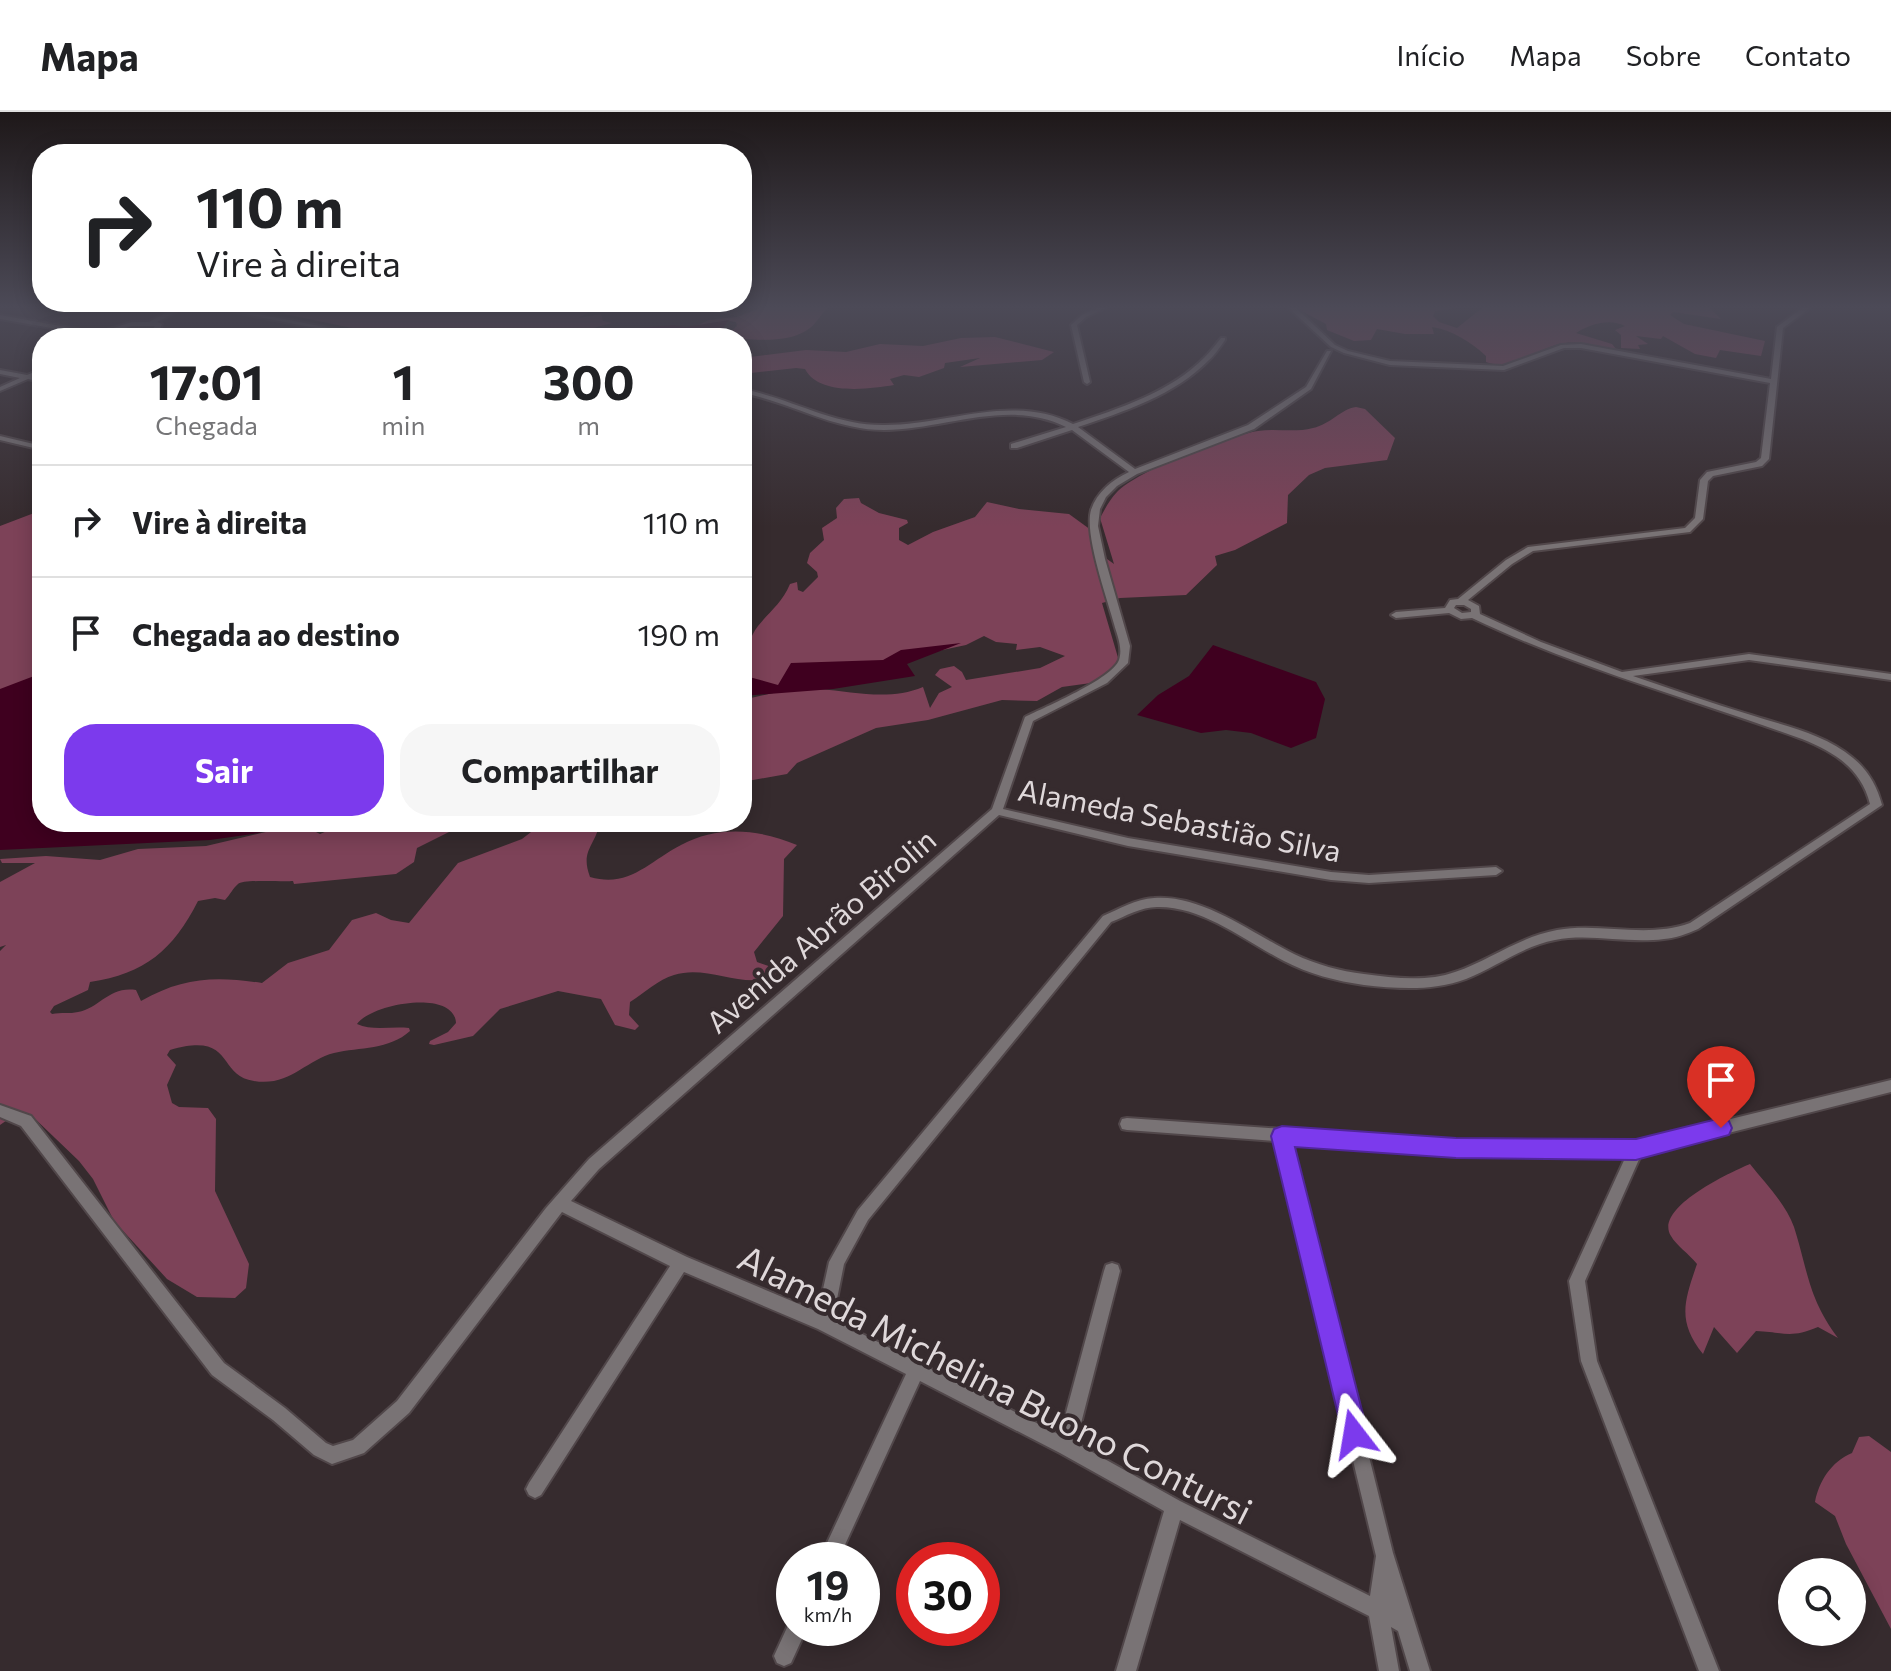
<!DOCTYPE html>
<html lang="pt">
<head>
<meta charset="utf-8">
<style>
	:root { --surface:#fff; --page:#f6f6f6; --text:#202124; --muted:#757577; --line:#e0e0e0; --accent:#7c3aed }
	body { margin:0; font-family:Commissioner,sans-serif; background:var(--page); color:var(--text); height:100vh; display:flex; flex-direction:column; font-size:30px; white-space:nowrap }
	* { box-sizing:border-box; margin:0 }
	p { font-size:26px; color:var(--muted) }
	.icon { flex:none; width:44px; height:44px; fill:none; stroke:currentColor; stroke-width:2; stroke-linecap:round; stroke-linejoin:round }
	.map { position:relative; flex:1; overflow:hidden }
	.side { position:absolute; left:32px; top:216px; width:720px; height:504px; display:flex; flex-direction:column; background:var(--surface); border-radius:32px; box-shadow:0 4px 20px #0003 }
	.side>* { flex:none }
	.banner { position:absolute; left:32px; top:32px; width:720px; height:168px; border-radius:32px; box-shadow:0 4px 20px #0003; background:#fff; color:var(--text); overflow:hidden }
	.buttons { position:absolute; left:1778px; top:1446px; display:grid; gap:16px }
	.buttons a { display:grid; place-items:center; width:88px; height:88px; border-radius:50%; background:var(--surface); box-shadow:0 4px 20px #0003; font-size:40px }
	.speed { position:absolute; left:776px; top:1430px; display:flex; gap:16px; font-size:40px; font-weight:700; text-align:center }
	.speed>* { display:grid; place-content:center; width:104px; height:104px; border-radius:50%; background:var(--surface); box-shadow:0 4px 20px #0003; line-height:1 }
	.speed small { font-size:20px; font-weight:400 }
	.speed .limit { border:12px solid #d22; background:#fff; color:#111 }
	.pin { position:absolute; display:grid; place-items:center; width:68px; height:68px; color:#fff; margin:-82px -34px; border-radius:50% 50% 50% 0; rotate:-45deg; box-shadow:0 0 8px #0007 }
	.pin .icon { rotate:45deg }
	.me { position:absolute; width:88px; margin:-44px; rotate:346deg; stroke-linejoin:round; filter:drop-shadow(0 0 6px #0008) }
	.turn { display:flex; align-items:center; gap:28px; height:168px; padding:0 32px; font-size:36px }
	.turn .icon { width:104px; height:104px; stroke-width:2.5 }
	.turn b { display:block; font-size:56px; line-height:68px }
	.eta { display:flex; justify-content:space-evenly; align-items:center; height:136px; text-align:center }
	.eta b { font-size:48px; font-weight:700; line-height:56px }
	.action { display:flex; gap:16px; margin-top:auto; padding:16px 32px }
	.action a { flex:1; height:92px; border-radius:32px; background:var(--accent); color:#fff; font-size:32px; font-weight:700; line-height:92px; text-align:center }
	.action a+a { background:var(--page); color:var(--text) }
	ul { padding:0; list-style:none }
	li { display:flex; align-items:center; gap:24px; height:112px; padding:0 32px; border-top:2px solid var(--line) }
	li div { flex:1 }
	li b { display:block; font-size:30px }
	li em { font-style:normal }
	header { display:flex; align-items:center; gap:48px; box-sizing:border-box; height:112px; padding:0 40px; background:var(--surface); border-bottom:2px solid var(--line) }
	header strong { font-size:38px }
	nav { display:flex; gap:44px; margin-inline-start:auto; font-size:28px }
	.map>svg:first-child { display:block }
</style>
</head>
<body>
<header>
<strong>Mapa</strong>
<nav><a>Início</a><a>Mapa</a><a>Sobre</a><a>Contato</a></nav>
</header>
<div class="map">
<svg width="1891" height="1559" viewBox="0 0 1891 1559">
	<rect width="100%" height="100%" fill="#362b2e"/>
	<!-- green -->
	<g fill="#7d4258" fill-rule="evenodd">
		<path d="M280 196H582L580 199 588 200 579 206 601 202 603 209 612 211 582 219 588 226H400L285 202Z"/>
		<path d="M760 196H827C821 202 817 211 810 216 787 234 747 226 723 226L737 214 736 210 730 209 694 215 709 208 737 205Z"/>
		<path d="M1296 196H1457L1435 199 1433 204 1439 210 1457 216 1482 196H1710L1721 207 1673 200 1670 203 1684 212 1765 229 1761 244 1720 238 1716 246 1695 242 1663 224 1661 227 1636 224 1648 232 1638 233 1640 237 1621 236V223L1615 218 1625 214C1610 206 1590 212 1576 221L1612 232 1616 237C1600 235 1581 229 1565 231 1540 234 1512 260 1486 250V244C1471 230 1452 218 1432 215L1434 222H1405L1377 217 1371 228 1354 229 1327 218 1326 212Z"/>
		<path d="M995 225 1054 240 1042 248 960 255 980 246 945 251 944 256 919 265 904 263 890 267 894 273C869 277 819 284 805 257L796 256 742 262V246L806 238 846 240 880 232 923 234 961 226Z"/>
		<path d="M1356 295 1365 297 1395 326 1387 348 1325 356 1309 363 1288 383 1287 411 1235 438 1215 444 1217 453 1186 483 1120 486 1102 491 1119 549 1115 555 1091 571 1062 575 1037 589 1002 588 928 608 876 616 797 651 787 662 742 670V588L778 580 742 570V535C753 527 751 523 758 514 770 499 782 491 790 472L797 470 798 478 803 480 818 465 817 460 807 451 810 441 824 428 822 416 837 406 836 396 844 387 859 386 861 391 879 401 907 408 908 411 899 416V428L908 433 933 420 975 405 987 390 1019 397 1069 402 1091 418 1107 447 1114 452 1100 406C1105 397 1110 387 1117 380 1139 358 1226 324 1258 319 1276 316 1294 321 1313 316 1331 312 1341 297 1356 295ZM984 524 996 530 1017 532 1016 538 1040 535 1065 544 1040 556 966 568 962 560 954 554 940 557 935 563 952 575 939 581 930 596 923 575C890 589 855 580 819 577L933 540 966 533Z"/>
		<path d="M42 398V570L0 587V414Z"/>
		<path d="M348 710H469L417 736 414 750 396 762 294 772 293 769C282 770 243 767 238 772 233 776 230 783 225 788L215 786 198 789C173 838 145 862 90 870L88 878 54 894 50 900 52 902C61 900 70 902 78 900 100 896 109 874 136 878L141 889C183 865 215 864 262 871L288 851 329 838 352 808 376 801 391 808 409 811 458 751 522 727 544 710H600C595 735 580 738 590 765 630 776 648 750 681 733 718 713 759 717 797 733L784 747 783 804 754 840 757 850 777 857 775 864C742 878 708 852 674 863 659 867 643 882 630 890L629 903 639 914 635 918 615 913 601 887 558 879 500 897 473 924 434 933 429 932 430 929 448 920 456 911C454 876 370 892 357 912 372 919 392 914 409 916L410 919C389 938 360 935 334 941 306 948 289 975 254 969 216 964 236 919 170 938L167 943 176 953 167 973 172 991 179 995 208 996 216 1007 215 1079 249 1152 246 1176 235 1186 197 1185 167 1167 114 1109 93 1067 79 1049 31 1003 13 1004 0 1013V839L6 833 0 835V770L35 751H2L0 747 46 744 100 748 138 737 206 734 300 712 320 722Z"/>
		<path d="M1750 1052C1765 1071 1786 1092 1794 1115 1808 1159 1808 1186 1838 1226L1818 1215C1790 1227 1784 1220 1756 1219L1737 1241 1714 1215 1703 1242C1677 1209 1684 1190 1697 1152 1689 1142 1676 1133 1671 1124 1653 1096 1731 1060 1750 1052Z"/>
		<path d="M1869 1324 1891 1340V1517L1846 1432 1835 1404 1815 1390C1819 1369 1831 1350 1852 1341L1859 1325Z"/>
	</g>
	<!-- water -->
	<g fill="#3f001f">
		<path d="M729 208 716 226H597L589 220 674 213 685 215Z"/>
		<path d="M961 531 907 552 915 564 833 577 742 584V563L778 573 791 551 883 548 901 538Z"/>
		<path d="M1213 533 1316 570 1325 587 1316 626 1291 636 1251 621 1226 618 1201 621 1137 603 1158 583 1189 564Z"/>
		<path d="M42 561V710H285L259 721 210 728 0 738V577Z"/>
	</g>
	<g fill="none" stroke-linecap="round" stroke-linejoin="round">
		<!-- minor casing -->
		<g stroke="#51474a" stroke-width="4">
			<g id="minor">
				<path d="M175 196H184L157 210 162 212 159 219 152 226H145L155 214H132L94 226H89L91 223 0 207V203L98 221 132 210H149Z"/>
				<path d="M214 196H229L379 226H366Z"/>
				<path d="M1097 196H1106L1086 205 1077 213 1090 270 1087 272 1084 270 1071 213 1082 203Z"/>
				<path d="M1289 196H1296L1335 233 1348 239 1390 249 1503 254 1561 233 1581 232 1771 267 1777 215 1802 196H1810L1783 216 1769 347 1762 354 1713 364 1708 369 1703 407 1690 420 1533 439 1512 452 1468 488 1479 494 1480 502 1541 530 1622 560 1749 542 1891 562V568L1749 548 1633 564C1672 577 1711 591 1751 603 1785 614 1825 622 1853 646 1868 658 1877 674 1882 693L1698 817C1687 822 1676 826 1664 827 1627 832 1591 821 1555 828 1523 834 1496 855 1466 867 1435 879 1398 877 1364 873 1336 869 1309 862 1284 849 1245 829 1203 794 1157 795 1141 795 1126 804 1111 810L868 1108 844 1152 833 1207 1060 1323 1104 1159 1106 1153 1112 1151 1118 1153 1120 1159 1076 1331 1180 1389 1370 1484 1376 1444 1276 1029 1127 1018 1122 1017 1120 1012 1122 1007 1127 1006 1456 1029 1636 1030 1891 968V980L1641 1043 1585 1169 1597 1249 1719 1559H1699L1581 1249 1569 1169 1626 1044 1456 1043 1291 1031 1393 1441 1430 1559H1410L1398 1519 1391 1515 1399 1559H1379L1369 1504 1180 1408 1136 1559H1116L1164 1399 1060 1341 920 1269 838 1448H819L906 1262 818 1217 684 1160 541 1383 535 1386 529 1383 526 1377 529 1371 670 1154 562 1100 409 1301 364 1341 332 1352 314 1343 273 1308 212 1263 21 1014 0 1005V993L31 1004 224 1251 285 1296 326 1331 333 1334 353 1328 397 1289 546 1096 589 1047 992 697 1025 605C1045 595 1112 567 1119 548 1123 536 1117 523 1114 512 1107 486 1084 422 1091 398 1097 380 1112 368 1129 360L1072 318 1017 336H1011V332L1066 315C1009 286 944 318 884 318 833 318 791 290 742 281V277C791 286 834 314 885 313 947 313 1013 281 1073 312 1118 297 1171 280 1205 245 1211 239 1216 232 1221 226H1225V228C1220 235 1215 243 1209 248 1175 283 1123 300 1078 315L1135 357 1248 313 1306 275 1327 239H1331L1311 277 1254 317 1137 362 1117 374 1106 385 1100 397 1098 414 1105 447 1130 534 1128 551 1107 571 1033 609 1003 697 1128 726 1331 760 1369 763 1496 755 1502 759 1496 763 1369 771 1331 768 1128 734 999 703 599 1057 571 1089 687 1145 818 1200 829 1150 858 1098 1103 804C1119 797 1136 787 1154 786 1202 782 1253 822 1294 842 1317 853 1340 859 1364 862 1393 866 1428 870 1455 860 1490 848 1519 825 1557 818 1601 810 1646 827 1690 811L1870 692C1861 656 1834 640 1802 627 1692 587 1579 557 1472 506L1461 507 1449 501 1396 506 1391 503 1396 500 1445 496 1450 488 1458 487 1506 448 1528 435 1685 416 1695 406 1700 368 1707 360 1756 350 1761 346 1770 271 1581 236H1564L1504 258 1390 253 1344 241 1331 235ZM1456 493H1464L1471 497V500L1462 501 1454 496Z"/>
				<path d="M42 257V261L35 265 42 266V270L28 267 0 279V275L20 266 0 262V258L27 263Z"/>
				<path d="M0 324 42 334V338L0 328Z"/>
				<path d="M794 1507V1516H807L791 1551 784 1554 777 1551 774 1544 790 1509Z"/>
			</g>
		</g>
		<!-- minor -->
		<use href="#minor" fill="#797375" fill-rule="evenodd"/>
	</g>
	<!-- sky -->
	<linearGradient id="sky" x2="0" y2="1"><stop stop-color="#1e1819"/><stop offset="0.47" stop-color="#4c4a57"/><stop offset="1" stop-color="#4c4a57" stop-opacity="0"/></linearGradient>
	<rect width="1891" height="415" fill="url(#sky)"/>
	<!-- route -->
	<path fill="#7c3aed" stroke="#51269a" stroke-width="2" d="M1721 1006 1729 1009 1732 1016 1729 1023 1636 1048 1456 1046 1295 1035 1368 1322 1364 1332 1354 1336 1345 1332 1271 1024 1274 1017 1282 1014 1456 1026 1636 1027Z"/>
	<g text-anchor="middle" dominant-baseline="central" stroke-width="8" stroke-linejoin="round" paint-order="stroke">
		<!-- street labels -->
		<g font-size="30" fill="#dfd8da" stroke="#362b2e">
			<text transform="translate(1180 707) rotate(11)">Alameda Sebastião Silva</text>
			<text transform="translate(820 818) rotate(-41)">Avenida Abrão Birolin</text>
		</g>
		<!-- near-street labels -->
		<g font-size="36" fill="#dfd8da" stroke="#362b2e">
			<text transform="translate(996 1271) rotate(27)">Alameda Michelina Buono Contursi</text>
		</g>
	</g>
</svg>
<div class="buttons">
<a><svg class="icon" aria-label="search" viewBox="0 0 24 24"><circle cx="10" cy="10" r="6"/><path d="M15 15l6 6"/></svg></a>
</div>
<div class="speed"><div>19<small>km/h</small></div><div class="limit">30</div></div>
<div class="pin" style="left:1721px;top:1016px;background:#d93025"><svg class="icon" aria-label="arrive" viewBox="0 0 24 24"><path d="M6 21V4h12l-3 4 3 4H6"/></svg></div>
<svg class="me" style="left:1354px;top:1322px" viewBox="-20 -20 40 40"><path d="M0-17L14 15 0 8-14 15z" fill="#7c3aed" stroke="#fff" stroke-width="4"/></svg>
<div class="banner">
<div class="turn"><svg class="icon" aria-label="right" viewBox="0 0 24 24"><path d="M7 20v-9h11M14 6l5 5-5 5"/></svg><div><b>110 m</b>Vire à direita</div></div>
</div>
<section class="side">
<div class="eta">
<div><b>17:01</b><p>Chegada</p></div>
<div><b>1</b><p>min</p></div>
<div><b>300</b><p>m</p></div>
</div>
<ul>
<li><svg class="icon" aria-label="right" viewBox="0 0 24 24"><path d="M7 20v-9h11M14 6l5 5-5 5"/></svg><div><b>Vire à direita</b></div><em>110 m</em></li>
<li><svg class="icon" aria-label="arrive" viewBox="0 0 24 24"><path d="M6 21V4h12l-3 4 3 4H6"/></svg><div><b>Chegada ao destino</b></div><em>190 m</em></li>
</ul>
<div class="action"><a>Sair</a><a>Compartilhar</a></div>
</section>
</div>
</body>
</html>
